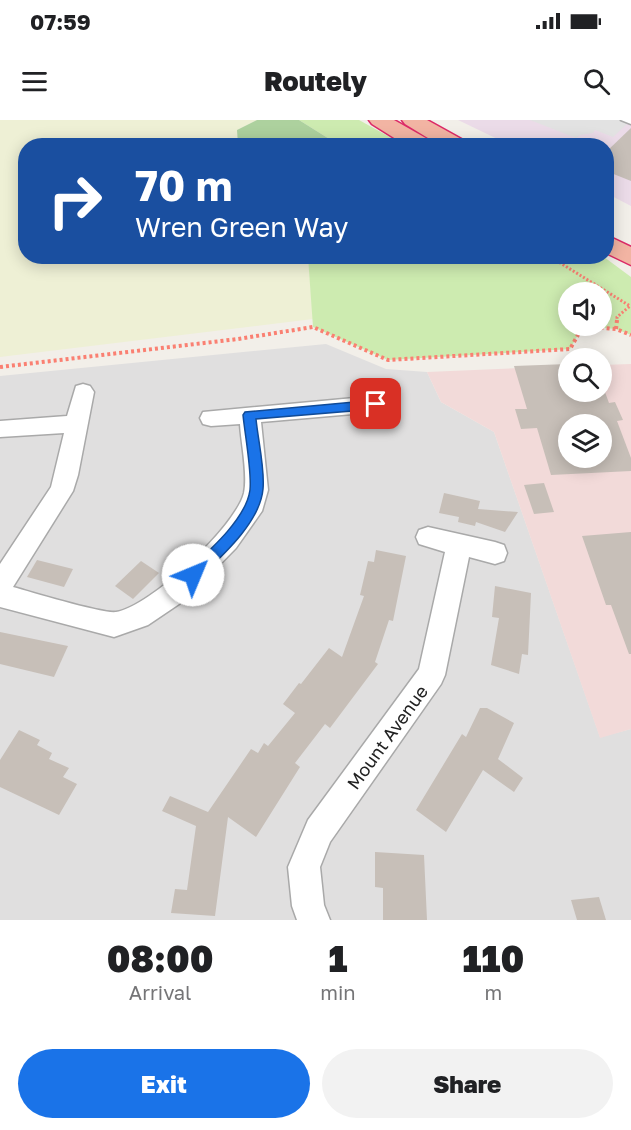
<!DOCTYPE html>
<html lang="en">
<head>
<meta charset="utf-8">
<style>
	:root { --surface:#fff; --page:#f2f2f2; --text:#202124; --muted:#757577; --accent:#1a73e8 }
	body { margin:0; font-family:"Golos Text",sans-serif; background:var(--page); color:var(--text); height:100vh; display:flex; flex-direction:column; font-size:22px; white-space:nowrap }
	* { box-sizing:border-box; margin:0 }
	p { font-size:20px; color:var(--muted) }
	.icon { flex:none; width:33px; height:33px; fill:none; stroke:currentColor; stroke-width:2; stroke-linecap:round; stroke-linejoin:round }
	.map { position:relative; height:800px; overflow:hidden }
	.drawer { display:flex; flex-direction:column; background:var(--surface); flex:1 }
	.drawer>* { flex:none }
	.hud { position:absolute; left:18px; top:18px; width:596px; height:126px; border-radius:24px; box-shadow:0 3px 15px #0003; background:#1a4fa0; color:#fff; overflow:hidden }
	.buttons { position:absolute; left:558px; top:162px; display:grid; gap:12px }
	.buttons a { display:grid; place-items:center; width:54px; height:54px; border-radius:50%; background:var(--surface); box-shadow:0 3px 15px #0003; font-size:30px }
	.pin { position:absolute; display:grid; place-items:center; width:51px; height:51px; color:#fff; margin:-26px; border-radius:12px; box-shadow:0 3px 9px #0006 }
	.me { position:absolute; width:66px; margin:-33px; rotate:45deg; stroke-linejoin:round; filter:drop-shadow(0 0 4px #0008) }
	.turn { display:flex; align-items:center; gap:21px; height:126px; padding:0 18px; font-size:27px }
	.turn .icon { width:78px; height:78px; stroke-width:2.5 }
	.turn b { display:block; font-size:42px; line-height:51px }
	.eta { display:flex; justify-content:space-evenly; align-items:center; height:102px; text-align:center }
	.eta b { font-size:36px; font-weight:800; line-height:42px }
	.cta { display:flex; gap:12px; margin-top:auto; padding:12px 18px }
	.cta a { flex:1; height:69px; border-radius:36px; background:var(--accent); color:#fff; font-size:24px; font-weight:800; line-height:69px; text-align:center }
	.cta a+a { background:var(--page); color:var(--text) }
	.status { display:flex; justify-content:space-between; align-items:center; height:42px; padding:0 30px; background:var(--surface); direction:ltr }
	.status svg { height:16px; fill:currentColor }
	header { display:flex; justify-content:space-between; align-items:center; height:78px; padding:0 18px; background:var(--surface); font-size:27px; font-weight:800 }
	.map>svg:first-child { display:block }
</style>
</head>
<body>
<div class="status"><b>07:59</b><svg viewBox="0 0 49 12"><path d="M0 12V9h3v3zM5 12V6h3v6zM10 12V3h3v9zM15 12V0h3v12zM26 1h20v11H26zM47 4h2v5h-2z"/></svg></div>
<header><svg class="icon" aria-label="menu" viewBox="0 0 24 24"><path d="M4 6h16M4 12h16M4 18h16"/></svg>Routely<svg class="icon" aria-label="search" viewBox="0 0 24 24"><circle cx="10" cy="10" r="6"/><path d="M15 15l6 6"/></svg></header>
<div class="map">
<svg width="631" height="800" viewBox="0 0 631 800">
	<rect width="100%" height="100%" fill="#f2efe9"/>
	<!-- residential -->
	<path fill="#e0dfdf" d="M326 224 386 249 427 252 441 282 494 312 600 617 631 609V800H0V256Z"/>
	<!-- commercial -->
	<path fill="#f2dad9" fill-rule="evenodd" d="M631 244V609L600 618 494 312 441 282 427 252 568 246V272H602V245ZM568 304H602V338H568Z"/>
	<!-- industrial -->
	<path fill="#ebdbe8" d="M458 0H631V86L606 73V26L510 25Z"/>
	<!-- farmland -->
	<path fill="#eef0d5" d="M0 0H257L237 10 238 25 26 26V136L308 137 313 199 0 237Z"/>
	<!-- grass -->
	<g fill="#cdebb0" fill-rule="evenodd">
		<path d="M299 0H359L404 25H339Z"/>
		<path d="M308 137H604L631 157V215L616 209 583 206 570 229 388 240 313 207ZM568 172H602V206H568Z"/>
	</g>
	<!-- forest -->
	<path fill="#add19e" d="M257 0H299L339 25H238L237 10Z"/>
	<!-- parking -->
	<path fill="#e2e2e2" d="M530 0H631V4H627L613 17 595 10 593 13 580 15 576 18Z"/>
	<!-- building -->
	<g fill="#c7bfb8" fill-rule="evenodd">
		<path d="M631 8V61L606 51V32Z"/>
		<path d="M568 244V272H602V264L609 283 615 282 623 300 617 301 631 338V351L551 355 537 308 521 309 515 289H527L514 246ZM568 304H602V338H568Z"/>
		<path d="M544 363 554 392 534 394 524 365Z"/>
		<path d="M444 373 480 381 478 389 518 392 505 412 476 402 475 406 458 402 459 397 439 393Z"/>
		<path d="M631 412V534H629L611 485H606L582 416Z"/>
		<path d="M376 430 406 436 393 501 389 500 375 542 378 544 330 608 325 604 295 643 300 647 256 717 228 697 215 796 171 793 175 769 187 770 196 706 162 691 170 676 208 692 251 629 258 633 264 623 268 626 295 593 283 584 299 563 301 564 329 528 342 537 364 476 360 475 368 441 374 442Z"/>
		<path d="M37 440 73 449 64 467 27 457Z"/>
		<path d="M141 441 159 453 133 479 115 466Z"/>
		<path d="M495 466 531 473 528 535 522 534 519 554 491 545 499 498 492 497Z"/>
		<path d="M0 512 68 526 54 557 0 544Z"/>
		<path d="M480 588H487L514 603 498 639 523 658 514 672 483 650 446 712 416 690 462 614 466 617Z"/>
		<path d="M19 610 40 620 37 625 52 633 49 639 69 648 63 657 77 664 59 695 0 667V640Z"/>
		<path d="M375 732 424 735 427 800H383V768L375 767Z"/>
		<path d="M599 777 606 800H577L571 780Z"/>
	</g>
	<g fill="none" stroke-linecap="round" stroke-linejoin="round">
		<!-- service casing -->
		<g stroke="#a9a9a9" stroke-width="3">
			<path id="service" d="M621 0H631V4Z"/>
		</g>
		<!-- minor casing -->
		<g stroke="#a9a9a9" stroke-width="3">
			<g id="minor">
				<path d="M83 264 90 266 94 272 78 355 73 371 13 467C31 472 103 494 116 492 150 487 236 406 244 373 248 354 241 323 240 304L211 306 203 304 200 298 203 292 376 276 384 278 387 284 384 290 376 292 261 302 268 370 262 391 236 428 185 480 148 505 114 517 0 487V444L51 367 64 313 0 317V301L67 296 76 266Z"/>
				<path d="M428 407 495 422 504 425 507 433 504 441 495 444 469 437 445 555 441 564 330 722 320 747 324 785 330 800H297L292 786 288 747 308 700 419 549 445 432 419 424 416 417 419 410Z"/>
			</g>
		</g>
		<!-- trunk casing -->
		<g stroke="#dc2a67" stroke-width="3">
			<g id="trunk">
				<path d="M369 0H394L431 21 433 26H407L372 4Z"/>
				<path d="M402 0H427L465 21 467 26H441L405 4Z"/>
				<path d="M606 115 631 127V145L606 133Z"/>
			</g>
		</g>
		<!-- path-far1 -->
		<path stroke="#fa8072" stroke-width="3" stroke-dasharray="2 2" stroke-linecap="butt" d="M549 136 630 186 617 197V202"/>
		<!-- path -->
		<g stroke="#fa8072" stroke-width="4" stroke-dasharray="3 3" stroke-linecap="butt">
			<path d="M617 200 616 209 631 215"/>
			<path d="M0 247 238 219 313 207 388 240 570 229 583 206 616 209"/>
		</g>
		<!-- service -->
		<use href="#service" fill="#fff" fill-rule="evenodd"/>
		<!-- minor -->
		<use href="#minor" fill="#fff" fill-rule="evenodd"/>
		<!-- trunk -->
		<use href="#trunk" fill="#f2b4a3" fill-rule="evenodd"/>
	</g>
	<!-- route -->
	<path fill="#1a73e8" stroke="#114b97" stroke-width="1.5" d="M376 280 382 284 376 289 256 299C258 320 265 349 263 369 260 403 221 437 198 459L193 461 188 459 186 455 188 450C209 431 246 399 250 370 252 352 245 315 243 295L245 292Z"/>
	<g text-anchor="middle" dominant-baseline="central" stroke-width="4.5" stroke-linejoin="round" paint-order="stroke">
		<!-- street labels -->
		<g font-size="18" fill="#222" stroke="#fff">
			<text transform="translate(387 617) rotate(-54)">Mount Avenue</text>
		</g>
	</g>
</svg>
<div class="buttons">
<a><svg class="icon" aria-label="sound" viewBox="0 0 24 24"><path d="M4 9h4l5-4v14l-5-4H4zM17 9q2 3 0 6"/></svg></a>
<a><svg class="icon" aria-label="search" viewBox="0 0 24 24"><circle cx="10" cy="10" r="6"/><path d="M15 15l6 6"/></svg></a>
<a><svg class="icon" aria-label="layers" viewBox="0 0 24 24"><path d="M12 4l9 5-9 5-9-5zM3 14l9 5 9-5"/></svg></a>
</div>
<div class="pin" style="left:376px;top:284px;background:#d93025"><svg class="icon" aria-label="arrive" viewBox="0 0 24 24"><path d="M6 21V4h12l-3 4 3 4H6"/></svg></div>
<svg class="me" style="left:193px;top:455px" viewBox="-20 -20 40 40"><circle r="19" fill="#fff"/><path d="M0-13L10 11 0 6-10 11z" fill="#1a73e8"/></svg>
<div class="hud">
<div class="turn"><svg class="icon" aria-label="right" viewBox="0 0 24 24"><path d="M7 20v-9h11M14 6l5 5-5 5"/></svg><div><b>70 m</b>Wren Green Way</div></div>
</div>
</div>
<section class="drawer">
<div class="eta">
<div><b>08:00</b><p>Arrival</p></div>
<div><b>1</b><p>min</p></div>
<div><b>110</b><p>m</p></div>
</div>
<div class="cta"><a>Exit</a><a>Share</a></div>
</section>
</body>
</html>
